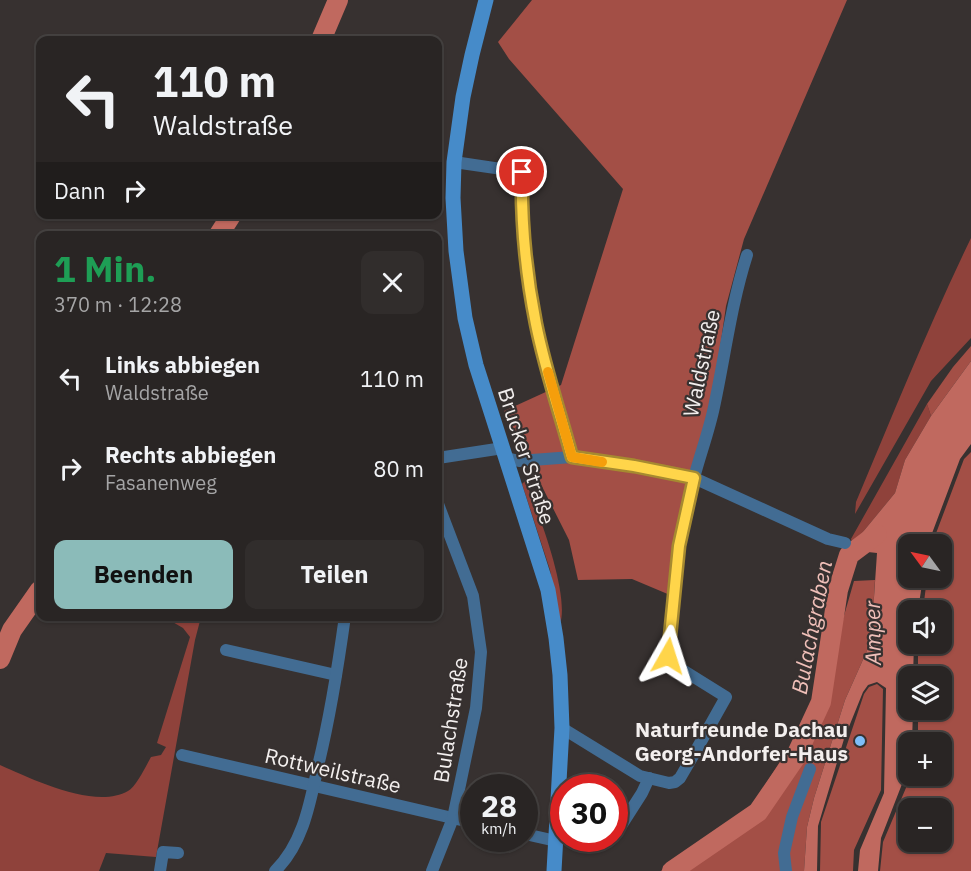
<!DOCTYPE html>
<html lang="de">
<head>
<meta charset="utf-8">
<style>
	:root { --surface:#292524; --page:#312d2c; --text:#f1f3f6; --muted:#a5a5a6; --line:#454241; --accent:#8bbbb9 }
	body { margin:0; font-family:"IBM Plex Sans",sans-serif; background:var(--page); color:var(--text); height:100vh; display:flex; flex-direction:column; font-size:22px; white-space:nowrap }
	* { box-sizing:border-box; margin:0 }
	p { font-size:20px; color:var(--muted) }
	.icon { flex:none; width:33px; height:33px; fill:none; stroke:currentColor; stroke-width:2; stroke-linecap:round; stroke-linejoin:round }
	.map { position:relative; flex:1; overflow:hidden }
	.side { position:absolute; left:36px; top:231px; width:406px; height:390px; display:flex; flex-direction:column; background:var(--surface); border-radius:12px; box-shadow:0 2px 4px #0004,0 0 0 2px var(--line) }
	.side>* { flex:none }
	.banner { position:absolute; left:36px; top:36px; width:406px; height:183px; border-radius:12px; box-shadow:0 2px 4px #0004,0 0 0 2px var(--line); background:#292524; color:var(--text); overflow:hidden }
	.needle { width:39px; rotate:303deg }
	.fabs { position:absolute; left:898px; top:534px; display:grid; gap:12px }
	.fabs a { display:grid; place-items:center; width:54px; height:54px; border-radius:12px; background:var(--surface); box-shadow:0 2px 4px #0004,0 0 0 2px var(--line); font-size:30px }
	.speed { position:absolute; left:460px; top:774px; display:flex; gap:12px; font-size:30px; font-weight:700; text-align:center }
	.speed>* { display:grid; place-content:center; width:78px; height:78px; border-radius:50%; background:var(--surface); box-shadow:0 2px 4px #0004,0 0 0 2px var(--line); line-height:1 }
	.speed small { font-size:15px; font-weight:400 }
	.speed .limit { border:9px solid #d22; background:#fff; color:#111 }
	.pin { position:absolute; display:grid; place-items:center; width:51px; height:51px; color:#fff; margin:-26px; border:3px solid #fff; border-radius:50%; box-shadow:0 2px 6px #0007 }
	.me { position:absolute; width:66px; margin:-33px; rotate:6deg; stroke-linejoin:round; filter:drop-shadow(0 0 4px #0008) }
	.turn { display:flex; align-items:center; gap:21px; height:126px; padding:0 18px; font-size:27px }
	.turn .icon { width:78px; height:78px; stroke-width:2.5 }
	.turn b { display:block; font-size:42px; line-height:51px }
	.then { display:flex; align-items:center; height:57px; padding:0 18px; background:#0003; gap:12px; font-size:22px }
	.round { display:grid; place-items:center; flex:none; width:63px; height:63px; border-radius:12px; background:var(--page) }
	.summary { display:flex; align-items:center; justify-content:space-between; height:102px; padding:0 18px }
	h1 { font-size:36px; font-weight:700; line-height:45px; color:#1e9e55 }
	.action { display:flex; gap:12px; margin-top:auto; padding:12px 18px }
	.action a { flex:1; height:69px; border-radius:12px; background:var(--accent); color:#111; font-size:24px; font-weight:700; line-height:69px; text-align:center }
	.action a+a { background:var(--page); color:var(--text) }
	ul { padding:0; list-style:none }
	li { display:flex; align-items:center; gap:18px; height:90px; padding:0 18px }
	li div { flex:1 }
	li b { display:block; font-size:22px }
	li em { font-style:normal }
	.map>svg:first-child { display:block }
</style>
</head>
<body>
<div class="map">
<svg width="971" height="871" viewBox="0 0 971 871">
	<rect width="100%" height="100%" fill="#373130"/>
	<!-- green -->
	<g fill="#8f423b">
		<path d="M971 238V338L931 381 855 514 856 502C893 414 929 325 971 238Z"/>
		<path d="M927 404 931 416 905 460 895 493 853 544 851 539Z"/>
		<path d="M525 481C538 510 570 595 560 624L550 570 522 484Z"/>
		<path d="M164 617H201L195 640 156 857 106 853 99 871H0V765C32 779 95 810 128 791 136 787 146 766 151 757L161 755 166 747 157 743 190 637 183 628Z"/>
	</g>
	<!-- forest -->
	<g fill="#a34f46" fill-rule="evenodd">
		<path d="M532 0H847L744 239 726 306 713 397 670 595 632 579 578 580 569 540 504 411 561 385 623 189 509 59 498 42Z"/>
		<path d="M971 346V361L931 416 927 404 953 367Z"/>
		<path d="M971 452V871H880L883 842 911 776H942V742H918V710H942V676H918V644H942V610H923L927 578H942V544H932L964 459ZM909 808H942V842H909Z"/>
		<path d="M875 580 873 612 874 635 845 700 814 798 807 827 804 871H661L668 863 749 810 808 718 830 664 854 581Z"/>
		<path d="M877 684 883 689 881 790 854 850 853 871H820L821 822 864 694 869 687Z"/>
	</g>
	<!-- water -->
	<path fill="#c0695f" d="M971 361V444L960 459 928 544H909V578H923L918 610H909V644H914L913 676H909V710H913L912 742H909V766L881 838 878 871H858L860 850 884 793 886 688 877 682 868 685 863 692 844 739 818 826 817 871H804L807 827 814 798 845 700 874 635 873 612 877 553 859 551 853 544 895 493 905 460 931 416Z"/>
	<g fill="none" stroke-linecap="round" stroke-linejoin="round">
		<!-- river -->
		<g stroke="#c0695f" stroke-width="20">
			<path d="M321 40 338 0"/>
			<path d="M218 236 232 214"/>
			<path d="M0 659 12 630 40 590"/>
			<path d="M672 871 758 812 795 758 821 702 838 590 849 555 877 534"/>
		</g>
		<!-- street -->
		<g stroke="#426c93" stroke-width="12">
			<path d="M454 162 522 172C521 223 526 274 536 324 545 369 560 413 572 457"/>
			<path d="M747 255C731 305 725 356 714 407 709 431 700 455 694 478L828 539 845 543"/>
			<path d="M438 458 503 448"/>
			<path d="M506 458 519 461 572 457 634 466 694 478 679 546 668 656 673 664 726 697 694 754 680 778 675 782 669 783 640 776 562 728"/>
			<path d="M226 650 336 675"/>
			<path d="M182 755 474 823"/>
			<path d="M619 829 642 793 649 778"/>
			<path d="M525 834 556 841"/>
			<path d="M160 871 163 852 178 853"/>
			<path d="M275 871C303 844 310 803 318 766 330 717 338 667 345 616"/>
			<path d="M432 871 453 818 476 708 481 652 473 596 438 504"/>
			<path d="M786 871 784 853 792 817 810 769"/>
		</g>
		<!-- secondary -->
		<path stroke="#468bc9" stroke-width="15" d="M486 0 472 55 463 97 454 162 453 198 456 251 465 318 476 365 548 590 556 638 560 675 562 728 554 871"/>
	</g>
	<g fill="none" stroke-linecap="round" stroke-linejoin="round">
		<!-- route casing -->
		<g stroke="#a68a30" stroke-width="15">
			<path id="route" d="M522 172C521 223 526 274 536 324 545 369 560 413 572 457L634 466 694 478 679 546 668 656"/>
		</g>
		<!-- route -->
		<use href="#route" stroke="#ffd54a" stroke-width="10"/>
		<!-- slow -->
		<path stroke="#f59e0b" stroke-width="10" d="M548 372 572 457 602 462"/>
	</g>
	<!-- markers -->
	<circle fill="#7ebef9" stroke="#373130" stroke-width="2" cx="860" cy="741" r="6"/>
	<g text-anchor="middle" dominant-baseline="central" stroke-width="4.5" stroke-linejoin="round" paint-order="stroke">
		<!-- street labels -->
		<g font-size="21" fill="#f3efee" stroke="#373130">
			<text transform="translate(701 363) rotate(-78)">Waldstraße</text>
			<text transform="translate(527 456) rotate(72)">Brucker Straße</text>
			<text transform="translate(450 720) rotate(-81)">Bulachstraße</text>
			<text transform="translate(333 770) rotate(13)">Rottweilstraße</text>
		</g>
		<!-- poi labels -->
		<g font-size="21" font-weight="bold" fill="#f3efee" stroke="#373130" text-anchor="end">
			<text x="848" y="729">Naturfreunde Dachau<tspan x="848" dy="24">Georg-Andorfer-Haus</tspan></text>
		</g>
		<!-- water labels -->
		<g font-size="22" font-style="italic" fill="#efbfb8" stroke="#373130">
			<text transform="translate(811 627) rotate(-79)">Bulachgraben</text>
			<text transform="translate(872 633) rotate(-91)">Amper</text>
		</g>
	</g>
</svg>
<div class="fabs">
<a><svg class="needle" viewBox="-14 -14 28 28"><path d="M0-13l5 13h-10z" fill="#e53935"/><path d="M0 13l5-13h-10z" fill="#a5a5a6"/></svg></a>
<a><svg class="icon" aria-label="sound" viewBox="0 0 24 24"><path d="M4 9h4l5-4v14l-5-4H4zM17 9q2 3 0 6"/></svg></a>
<a><svg class="icon" aria-label="layers" viewBox="0 0 24 24"><path d="M12 4l9 5-9 5-9-5zM3 14l9 5 9-5"/></svg></a>
<a>+</a>
<a>−</a>
</div>
<div class="speed"><div>28<small>km/h</small></div><div class="limit">30</div></div>
<div class="pin" style="left:522px;top:172px;background:#d93025"><svg class="icon" aria-label="arrive" viewBox="0 0 24 24"><path d="M6 21V4h12l-3 4 3 4H6"/></svg></div>
<svg class="me" style="left:668px;top:656px" viewBox="-20 -20 40 40"><path d="M0-17L14 15 0 8-14 15z" fill="#ffd54a" stroke="#fff" stroke-width="4"/></svg>
<div class="banner">
<div class="turn"><svg class="icon" aria-label="left" viewBox="0 0 24 24"><path d="M17 20v-9H6M10 6l-5 5 5 5"/></svg><div><b>110 m</b>Waldstraße</div></div>
<div class="then">Dann<svg class="icon" aria-label="right" viewBox="0 0 24 24"><path d="M7 20v-9h11M14 6l5 5-5 5"/></svg></div>
</div>
<section class="side">
<div class="summary"><div><h1>1 Min.</h1><p>370 m · 12:28</p></div><a class="round"><svg class="icon" aria-label="close" viewBox="0 0 24 24"><path d="M6 6l12 12M18 6L6 18"/></svg></a></div>
<ul>
<li><svg class="icon" aria-label="left" viewBox="0 0 24 24"><path d="M17 20v-9H6M10 6l-5 5 5 5"/></svg><div><b>Links abbiegen</b><p>Waldstraße</p></div><em>110 m</em></li>
<li><svg class="icon" aria-label="right" viewBox="0 0 24 24"><path d="M7 20v-9h11M14 6l5 5-5 5"/></svg><div><b>Rechts abbiegen</b><p>Fasanenweg</p></div><em>80 m</em></li>
</ul>
<div class="action"><a>Beenden</a><a>Teilen</a></div>
</section>
</div>
</body>
</html>
